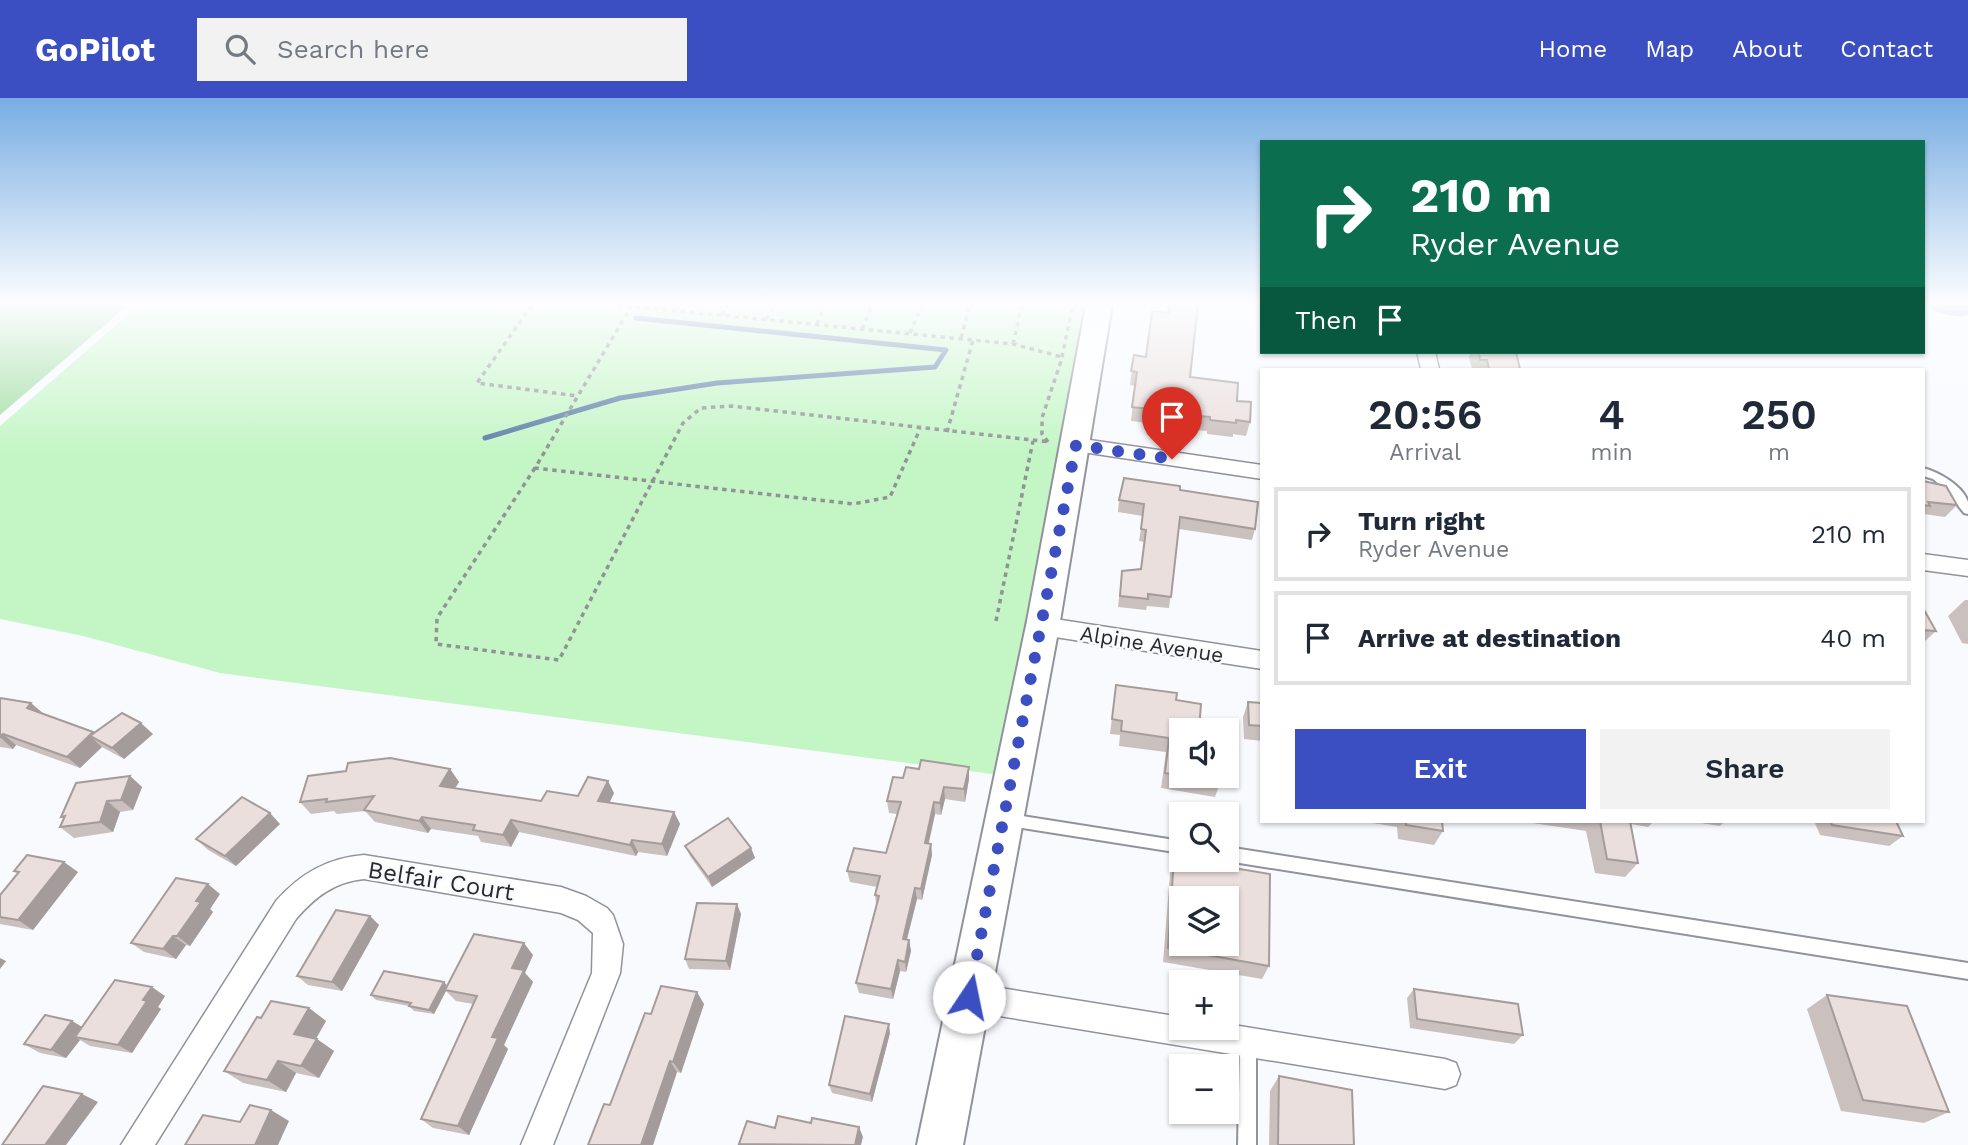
<!DOCTYPE html>
<html lang="en">
<head>
<meta charset="utf-8">
<style>
	:root { --surface:#fff; --page:#f2f2f3; --text:#1f2937; --muted:#747a83; --line:#e0e1e3; --accent:#3b4fc2 }
	body { margin:0; font-family:"Work Sans",sans-serif; background:var(--page); color:var(--text); height:100vh; display:flex; flex-direction:column; font-size:26px; white-space:nowrap }
	* { box-sizing:border-box; margin:0 }
	p { font-size:23px; color:var(--muted) }
	.icon { flex:none; width:38px; height:38px; fill:none; stroke:currentColor; stroke-width:2; stroke-linecap:round; stroke-linejoin:round }
	.map { position:relative; flex:1; overflow:hidden }
	.details { position:absolute; left:1260px; top:270px; width:665px; height:455px; display:flex; flex-direction:column; background:var(--surface); border-radius:0px; box-shadow:0 2px 5px #0004 }
	.details>* { flex:none }
	.banner { position:absolute; left:1260px; top:42px; width:665px; height:214px; border-radius:0px; box-shadow:0 2px 5px #0004; background:#0b6e4f; color:#fff; overflow:hidden }
	.tools { position:absolute; left:1169px; top:620px; display:grid; gap:14px }
	.tools a { display:grid; place-items:center; width:70px; height:70px; border-radius:0px; background:var(--surface); box-shadow:0 2px 5px #0004; font-size:35px }
	.pin { position:absolute; display:grid; place-items:center; width:60px; height:60px; color:#fff; margin:-72px -30px; border-radius:50% 50% 50% 0; rotate:-45deg; box-shadow:0 0 7px #0007 }
	.pin .icon { rotate:45deg }
	.me { position:absolute; width:77px; margin:-38px; rotate:11deg; stroke-linejoin:round; filter:drop-shadow(0 0 5px #0008) }
	.turn { display:flex; align-items:center; gap:24px; height:147px; padding:0 35px; font-size:32px }
	.turn .icon { width:91px; height:91px; stroke-width:2.5 }
	.turn b { display:block; font-size:49px; line-height:60px }
	.then { display:flex; align-items:center; height:66px; padding:0 35px; background:#0003; gap:14px; font-size:26px }
	.eta { display:flex; justify-content:space-evenly; align-items:center; height:119px; text-align:center }
	.eta b { font-size:42px; font-weight:600; line-height:49px }
	.button { display:flex; gap:14px; margin-top:auto; padding:14px 35px }
	.button a { flex:1; height:80px; border-radius:0px; background:var(--accent); color:#fff; font-size:28px; font-weight:600; line-height:80px; text-align:center }
	.button a+a { background:var(--page); color:var(--text) }
	ul { padding:0; list-style:none }
	li { display:flex; align-items:center; gap:21px; height:94px; margin:0 14px 10px; padding:0 21px; border:4px solid var(--line); border-radius:0px }
	li div { flex:1 }
	li b { display:block; font-size:26px }
	li em { font-style:normal }
	header { display:flex; align-items:center; gap:42px; box-sizing:border-box; height:98px; padding:0 35px; background:var(--accent); color:#fff }
	header strong { font-size:33px }
	nav { display:flex; gap:38px; margin-inline-start:auto; font-size:24px }
	.search { width:490px; height:63px; background:var(--page); display:flex; align-items:center; gap:18px; box-sizing:border-box; padding:0 24px; border-radius:0px; color:var(--muted); font-size:26px }
	.map>svg:first-child { display:block }
</style>
</head>
<body>
<header>
<strong>GoPilot</strong>
<div class="search"><svg class="icon" aria-label="search" viewBox="0 0 24 24"><circle cx="10" cy="10" r="6"/><path d="M15 15l6 6"/></svg>Search here</div>
<nav><a>Home</a><a>Map</a><a>About</a><a>Contact</a></nav>
</header>
<div class="map">
<svg width="1968" height="1047" viewBox="0 0 1968 1047">
	<rect width="100%" height="100%" fill="#f9fafe"/>
	<!-- green -->
	<path fill="#c4f6c5" d="M139 207H1086L1000 677 220 575 83 538 0 521V328Z"/>
	<!-- forest -->
	<path fill="#a2dea4" d="M0 207H128L0 317Z"/>
	<g fill="none" stroke-linecap="round" stroke-linejoin="round">
		<!-- stream -->
		<path stroke="#5b7ea7" stroke-width="5" d="M485 340 620 300 717 285 935 269 946 252 636 220"/>
		<!-- river -->
		<path fill="#71a3dc" fill-rule="evenodd" d="M1930 207H1968V217C1956 220 1945 216 1934 213Z"/>
		<!-- lane casing -->
		<g stroke="#91929b" stroke-width="4">
			<g id="lane">
				<path d="M1923 370C1939 374 1963 388 1968 404 1968 408 1968 412 1968 416L1964 415 1945 391 1933 381 1923 378Z"/>
				<path d="M1009 716 1181 743V755L1009 728 1004 726 1002 722 1004 718Z"/>
				<path d="M1227 749 1968 865V881L1227 763 1224 761H1227Z"/>
				<path d="M1248 935 1254 937 1256 943V1047H1238L1240 943 1242 937Z"/>
			</g>
		</g>
		<!-- street casing -->
		<g stroke="#91929b" stroke-width="3">
			<g id="street">
				<path d="M1417 254H1435L1439 271H1421Z"/>
				<path d="M1076 340 1262 367V381L1069 352 1066 347 1069 342Z"/>
				<path d="M1923 456 1968 462V478L1923 472Z"/>
				<path d="M1042 519 1262 553V571L1042 537 1034 534 1031 528 1034 522Z"/>
				<path d="M364 757 561 789 586 798 607 810 613 817 623 846 620 875 553 1047H521L592 875 593 835 578 822 561 815 364 781C334 784 315 799 296 821L155 1047H121L276 803C300 776 327 760 364 757Z"/>
				<path d="M969 885 1181 919V929H1227V926L1445 961 1456 965 1460 976 1456 987 1445 991 969 913 959 909 954 899 959 889Z"/>
			</g>
		</g>
		<!-- secondary casing -->
		<g stroke="#91929b" stroke-width="4">
			<path id="secondary" d="M1086 207H1112L1060 523 963 1047H917L1027 523Z"/>
		</g>
		<!-- path -->
		<g stroke="#919296" stroke-width="3.5" stroke-dasharray="4.5 4.5" stroke-linecap="butt">
			<path d="M532 207 477 285 578 298"/>
			<path d="M618 207 1013 246 1062 259"/>
			<path d="M632 207 535 370 853 406 890 399 920 331"/>
			<path d="M722 217 727 207"/>
			<path d="M766 221 774 207"/>
			<path d="M817 226 825 207"/>
			<path d="M862 231 872 207"/>
			<path d="M910 235 922 207"/>
			<path d="M961 240 970 207"/>
			<path d="M1013 246 1022 207"/>
			<path d="M947 334 973 242"/>
			<path d="M1048 344 1042 336V320L1061 263 1073 207"/>
			<path d="M535 370 437 520 436 546 559 562 683 325 701 310 732 308 1050 344"/>
			<path d="M996 523 1033 343"/>
		</g>
		<!-- lane -->
		<use href="#lane" fill="#fff" fill-rule="evenodd"/>
		<!-- street -->
		<use href="#street" fill="#fff" fill-rule="evenodd"/>
		<!-- secondary -->
		<use href="#secondary" fill="#fff" fill-rule="evenodd"/>
	</g>
	<!-- wall -->
	<g fill="#cac0be">
		<path d="M1167 207H1200L1199 214H1198L1190 279 1237 303 1250 324 1246 338 1233 336V339L1207 336V333L1148 328V325L1131 323 1135 288 1130 287 1134 257 1146 259 1167 215Z"/>
		<path d="M1471 254H1516L1520 271H1472L1469 259Z"/>
		<path d="M1923 383 1957 407 1945 419 1923 416Z"/>
		<path d="M1180 392 1255 431 1252 442 1179 431 1169 510 1147 508 1146 512 1118 509 1122 473 1141 472 1144 444 1139 443 1143 418 1118 414 1119 402Z"/>
		<path d="M1965 502H1968V546L1962 545 1948 518Z"/>
		<path d="M1923 510 1936 533 1923 545Z"/>
		<path d="M1116 587 1176 602 1181 632 1220 685 1215 699 1161 690 1166 654 1119 648 1120 637 1110 636Z"/>
		<path d="M0 600 94 635 153 636 124 661 102 649 80 670 16 647 13 651 0 649Z"/>
		<path d="M1248 604 1262 605V643L1244 641 1243 619Z"/>
		<path d="M450 671 459 684 455 690 541 703 578 698 614 695 609 704 674 714 680 726 667 758 638 754 636 758 519 734 511 749 481 744 478 738 431 731 428 735 375 724 365 713 337 716 334 713 311 716 300 704Z"/>
		<path d="M130 678 142 689 133 712 120 714 113 734 74 740 60 729 64 721 61 719Z"/>
		<path d="M903 680 969 681 965 704 945 701 941 717 935 716 929 745 931 746 932 757 922 802 917 801 907 842H909L911 853 906 874 900 873 893 901 859 895 856 885 876 807 875 797 877 789 850 784 847 773 886 755 897 716 889 715 887 703Z"/>
		<path d="M1360 723H1442L1443 733 1434 747 1398 741 1397 729Z"/>
		<path d="M1519 723H1654L1648 729 1631 726 1638 765 1625 779 1595 775 1586 733Z"/>
		<path d="M1688 723H1725L1720 728Z"/>
		<path d="M1814 723H1896L1903 738 1889 748 1820 737Z"/>
		<path d="M280 726 236 768 208 752 196 741Z"/>
		<path d="M685 748 751 750 755 760 712 789 690 758Z"/>
		<path d="M1174 760 1269 868 1262 881 1163 864 1170 776Z"/>
		<path d="M14 773 78 774 33 832 0 826V797L18 775Z"/>
		<path d="M220 796 210 811 213 814 190 848 186 847 176 861 144 854 131 845Z"/>
		<path d="M741 816 730 872 689 871 685 861Z"/>
		<path d="M370 818 379 827 342 893 308 887 297 878Z"/>
		<path d="M533 857 525 875 533 884 504 947 508 951 469 1037 433 1030 421 1021 473 906 456 903 446 893 434 916 414 913 409 908 376 902 371 897 444 884 447 888Z"/>
		<path d="M1414 891 1523 937 1514 946 1410 930 1407 900Z"/>
		<path d="M1827 897 1949 1014 1924 1025 1841 1013 1807 911Z"/>
		<path d="M165 898 158 909 161 911 132 955 90 948 80 942 66 960 40 955 24 946 72 923 82 929Z"/>
		<path d="M704 906 681 975 677 974 653 1047H588L610 1007 651 916Z"/>
		<path d="M309 910 326 923 316 941 334 953 319 980 296 975 286 994 243 985 224 973 261 920Z"/>
		<path d="M890 935 872 1004 832 995 829 987Z"/>
		<path d="M1279 978 1354 1047H1269L1270 993Z"/>
	</g>
	<!-- shaded-wall -->
	<g fill="#a49c9b">
		<path d="M31 605 44 616 27 610Z"/>
		<path d="M141 625 153 636 124 661 112 650Z"/>
		<path d="M93 634 106 645 90 638 102 649 80 670 67 659Z"/>
		<path d="M3 636 16 647 13 651 0 639Z"/>
		<path d="M969 669V681L965 704 964 691Z"/>
		<path d="M450 671 459 684 449 700 440 688Z"/>
		<path d="M130 678 142 689 133 712 121 702Z"/>
		<path d="M608 683 614 695 605 715 598 703Z"/>
		<path d="M944 689 945 701 941 717 940 705Z"/>
		<path d="M107 703 120 714 113 734 100 724Z"/>
		<path d="M934 704 935 716 926 756 925 745Z"/>
		<path d="M674 714 680 726 667 758 662 746Z"/>
		<path d="M270 715 280 726 236 768 225 758Z"/>
		<path d="M422 719 431 731 428 735 419 723Z"/>
		<path d="M511 722 519 734 511 749 503 737Z"/>
		<path d="M632 742 638 754 636 758 630 747Z"/>
		<path d="M931 746 932 757 922 802 921 791Z"/>
		<path d="M751 750 755 760 712 789 708 779Z"/>
		<path d="M64 764 78 774 33 832 18 822Z"/>
		<path d="M208 786 220 796 210 811 213 814 190 848 177 838 196 803Z"/>
		<path d="M915 790 917 801 904 852 903 841Z"/>
		<path d="M737 806 741 816 730 872 726 863Z"/>
		<path d="M370 818 379 827 342 893 332 884Z"/>
		<path d="M173 838 186 847 176 861 163 851Z"/>
		<path d="M909 842 911 853 906 874 905 864Z"/>
		<path d="M524 845 533 857 525 875 533 884 504 947 508 951 469 1037 458 1028 492 939 512 870Z"/>
		<path d="M0 860 6 863 0 871Z"/>
		<path d="M898 862 900 873 893 901 891 891Z"/>
		<path d="M444 884 448 889 434 916 429 912Z"/>
		<path d="M152 889 165 898 158 909 161 911 132 955 118 947 143 902Z"/>
		<path d="M697 894 704 906 681 975 673 964Z"/>
		<path d="M309 910 326 923 311 949 294 936Z"/>
		<path d="M72 923 87 932 75 939 80 942 66 960 51 952Z"/>
		<path d="M889 926 890 935 872 1004 870 996Z"/>
		<path d="M317 941 334 953 319 980 301 968Z"/>
		<path d="M278 963 296 975 286 994 267 982Z"/>
		<path d="M670 963 677 974 653 1047H641Z"/>
		<path d="M82 996 98 1004 66 1047H45Z"/>
		<path d="M271 1012 289 1023 278 1047H255Z"/>
		<path d="M859 1029 863 1039 861 1047H855Z"/>
	</g>
	<!-- building -->
	<g fill="#ebdfdd" stroke="#a49c9b" stroke-width="2" fill-rule="evenodd">
		<path d="M1169 207H1198L1190 279 1238 285 1237 303 1251 304 1250 324 1236 322V325L1210 322V319L1150 314V311L1132 309 1137 274 1131 273 1134 257 1146 259 1152 213 1169 215Z"/>
		<path d="M1479 254H1516L1520 271H1489L1487 262H1480Z"/>
		<path d="M1124 380 1180 388V392L1258 404 1255 431 1180 419 1171 499 1148 496V501L1120 498 1122 473 1141 471 1146 432 1141 431 1144 406 1119 402Z"/>
		<path d="M1923 383 1946 388 1957 407 1928 404 1930 408 1923 407Z"/>
		<path d="M1923 510 1936 533 1923 532Z"/>
		<path d="M1116 587 1177 595 1176 602 1201 606 1199 632H1181V677H1221L1220 685 1165 675 1169 640 1121 633 1122 623 1112 621Z"/>
		<path d="M0 600 31 605 27 610 93 634 67 659 3 636 0 639Z"/>
		<path d="M1248 604 1262 605V628L1249 627Z"/>
		<path d="M122 615 141 625 112 650 90 638Z"/>
		<path d="M390 660 450 671 440 688 541 703 547 693 578 698 588 679 608 683 598 703 674 714 662 746 632 742 630 747 511 722 503 737 473 732 475 727 422 719 419 723 364 712 374 698 326 704 327 701 300 704 308 678 346 673 348 665Z"/>
		<path d="M921 662 969 669 964 691 944 689 940 705 934 704 925 745 931 746 921 791 915 790 903 841 909 842 905 864 898 862 891 891 856 885 879 798 875 797 880 778 847 773 854 750 886 755 901 704 887 703 893 679 903 680 906 669 919 671Z"/>
		<path d="M130 678 121 702 107 703 100 724 60 729 65 718 61 719 76 685Z"/>
		<path d="M242 699 270 715 225 758 196 741Z"/>
		<path d="M728 720 751 750 708 779 685 748Z"/>
		<path d="M1406 723H1442L1443 733 1406 727Z"/>
		<path d="M1600 723H1630L1638 765 1607 761Z"/>
		<path d="M1831 723H1896L1903 738 1832 727Z"/>
		<path d="M27 757 64 764 18 822 0 819V797L19 774 14 773Z"/>
		<path d="M1174 760 1270 776 1269 868 1168 850ZM1181 800H1227V845H1181Z"/>
		<path d="M176 780 208 786 196 803 201 804 177 838H173L163 851 131 845Z"/>
		<path d="M697 805 737 806 726 863 685 861Z"/>
		<path d="M336 812 370 818 332 884 297 878Z"/>
		<path d="M474 836 524 845 512 870 524 872 492 939 498 940 458 1028 421 1021 477 898 445 892Z"/>
		<path d="M384 873 444 884 429 912 409 908 411 905 371 897Z"/>
		<path d="M115 882 152 889 143 902 147 903 118 947 75 939Z"/>
		<path d="M661 888 697 894 673 964 670 963 641 1047H588L604 1006 610 1007 645 915 651 916Z"/>
		<path d="M1414 891 1518 906 1523 937 1417 921Z"/>
		<path d="M1827 897 1907 908 1949 1014 1863 1002Z"/>
		<path d="M271 903 309 910 294 936 317 941 301 968 278 963 267 982 224 973 257 919 261 920Z"/>
		<path d="M45 917 72 923 51 952 24 946Z"/>
		<path d="M845 918 889 926 870 996 829 987Z"/>
		<path d="M1279 978 1352 992 1354 1047H1278Z"/>
		<path d="M43 988 82 996 45 1047H2Z"/>
		<path d="M250 1007 271 1012 255 1047H185L203 1017 240 1024Z"/>
		<path d="M778 1018 811 1025 812 1020 859 1029 855 1047 739 1046 747 1023 775 1030Z"/>
	</g>
	<!-- sky -->
	<linearGradient id="sky" x2="0" y2="1"><stop stop-color="#78ade3"/><stop offset="0.58" stop-color="#fcfdff"/><stop offset="1" stop-color="#fcfdff" stop-opacity="0"/></linearGradient>
	<rect width="1968" height="354" fill="url(#sky)"/>
	<g fill="none" stroke-linecap="round" stroke-linejoin="round">
		<!-- route -->
		<path stroke="#3b4fc2" stroke-width="12" stroke-dasharray="0 21.6" d="M969 899 1076 347 1172 361"/>
	</g>
	<g text-anchor="middle" dominant-baseline="central" stroke-width="5" stroke-linejoin="round" paint-order="stroke">
		<!-- street labels -->
		<g font-size="21" fill="#28292c" stroke="#f9fafe">
			<text transform="translate(1152 546) rotate(9)">Alpine Avenue</text>
		</g>
		<!-- near-street labels -->
		<g font-size="24" fill="#28292c" stroke="#f9fafe">
			<text transform="translate(441 783) rotate(9)">Belfair Court</text>
		</g>
	</g>
</svg>
<div class="tools">
<a><svg class="icon" aria-label="sound" viewBox="0 0 24 24"><path d="M4 9h4l5-4v14l-5-4H4zM17 9q2 3 0 6"/></svg></a>
<a><svg class="icon" aria-label="search" viewBox="0 0 24 24"><circle cx="10" cy="10" r="6"/><path d="M15 15l6 6"/></svg></a>
<a><svg class="icon" aria-label="layers" viewBox="0 0 24 24"><path d="M12 4l9 5-9 5-9-5zM3 14l9 5 9-5"/></svg></a>
<a>+</a>
<a>−</a>
</div>
<div class="pin" style="left:1172px;top:361px;background:#d93025"><svg class="icon" aria-label="arrive" viewBox="0 0 24 24"><path d="M6 21V4h12l-3 4 3 4H6"/></svg></div>
<svg class="me" style="left:969px;top:899px" viewBox="-20 -20 40 40"><circle r="19" fill="#fff"/><path d="M0-13L10 11 0 6-10 11z" fill="#3b4fc2"/></svg>
<div class="banner">
<div class="turn"><svg class="icon" aria-label="right" viewBox="0 0 24 24"><path d="M7 20v-9h11M14 6l5 5-5 5"/></svg><div><b>210 m</b>Ryder Avenue</div></div>
<div class="then">Then<svg class="icon" aria-label="arrive" viewBox="0 0 24 24"><path d="M6 21V4h12l-3 4 3 4H6"/></svg></div>
</div>
<section class="details">
<div class="eta">
<div><b>20:56</b><p>Arrival</p></div>
<div><b>4</b><p>min</p></div>
<div><b>250</b><p>m</p></div>
</div>
<ul>
<li><svg class="icon" aria-label="right" viewBox="0 0 24 24"><path d="M7 20v-9h11M14 6l5 5-5 5"/></svg><div><b>Turn right</b><p>Ryder Avenue</p></div><em>210 m</em></li>
<li><svg class="icon" aria-label="arrive" viewBox="0 0 24 24"><path d="M6 21V4h12l-3 4 3 4H6"/></svg><div><b>Arrive at destination</b></div><em>40 m</em></li>
</ul>
<div class="button"><a>Exit</a><a>Share</a></div>
</section>
</div>
</body>
</html>
